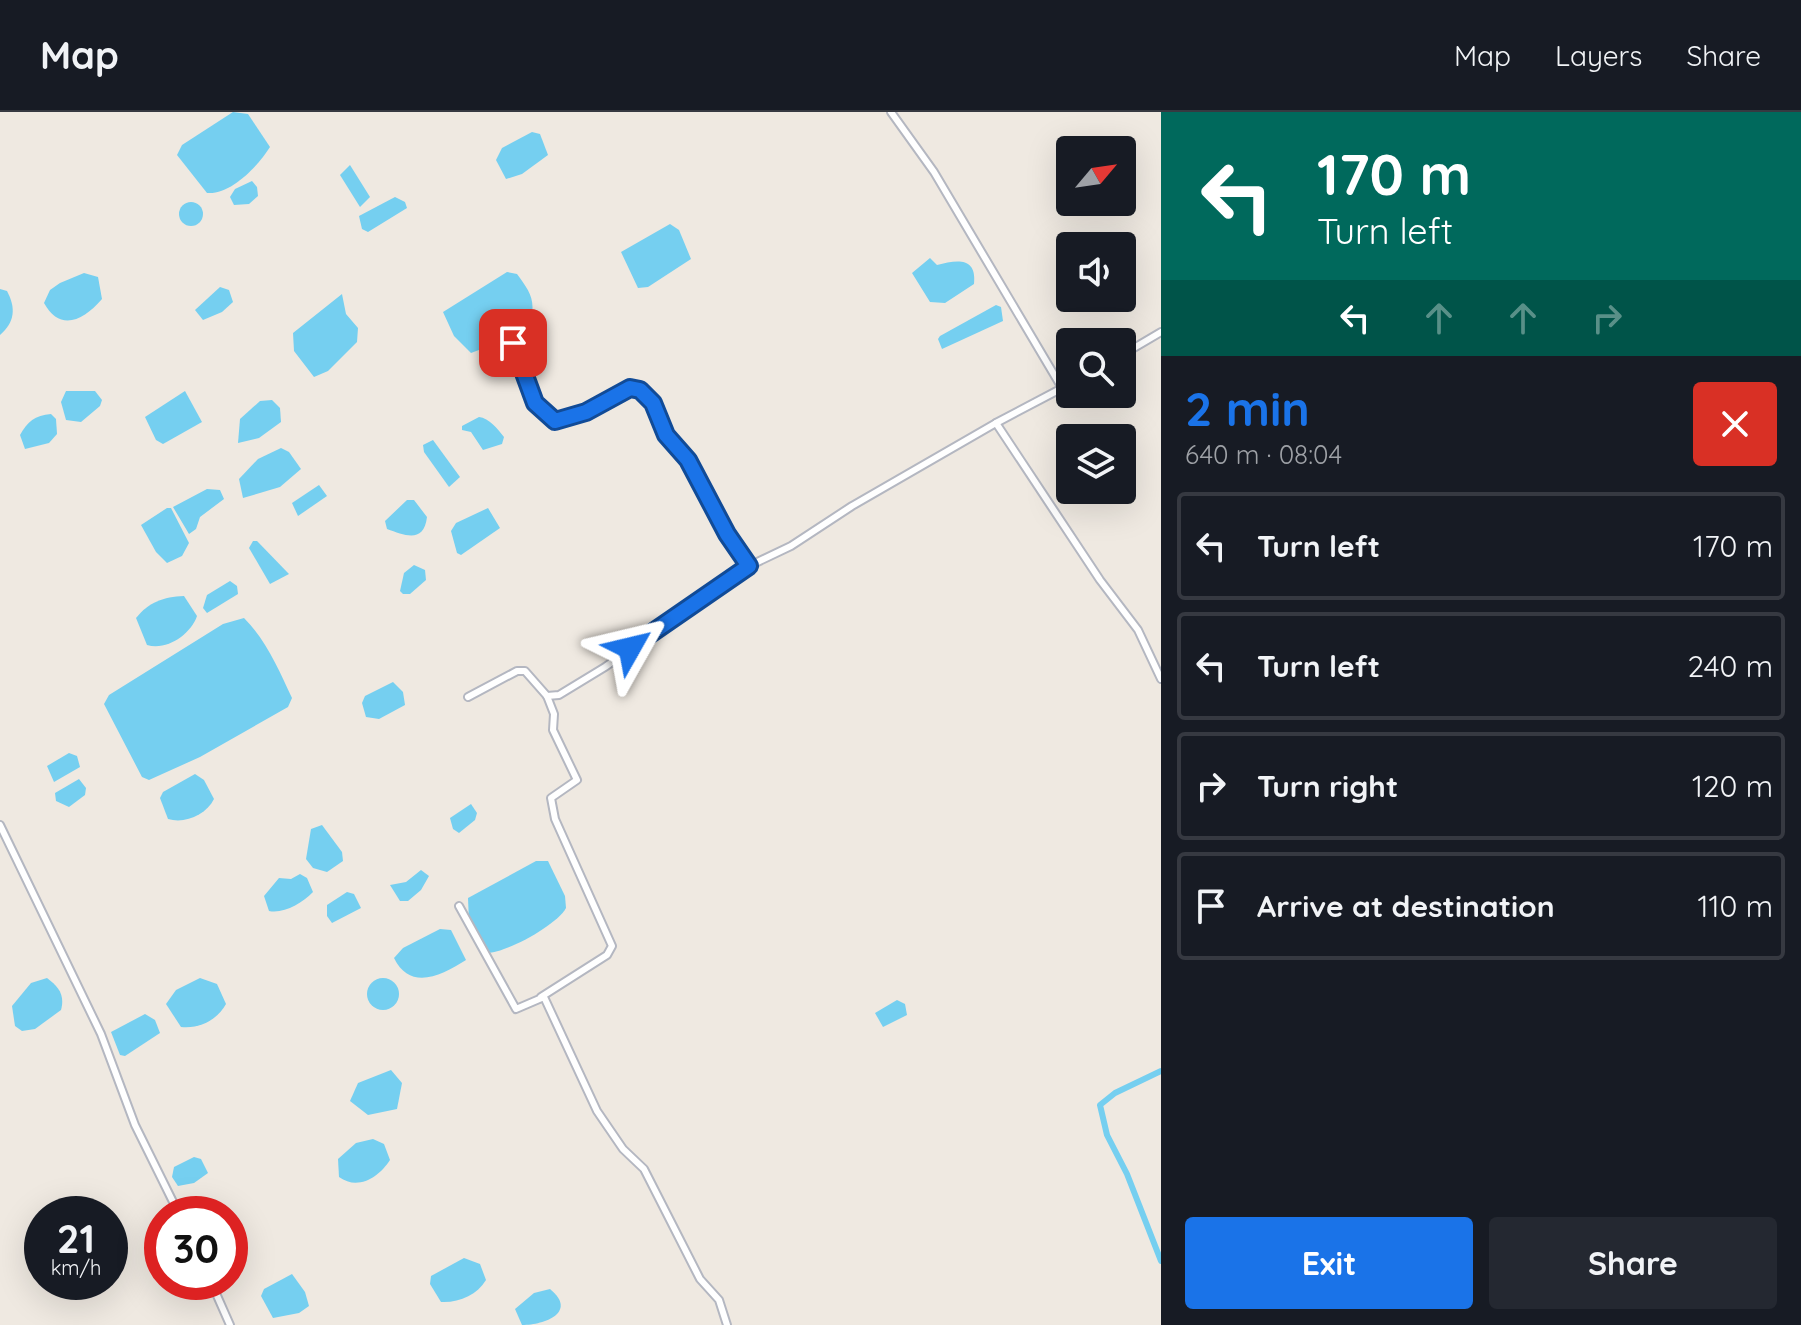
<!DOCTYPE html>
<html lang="en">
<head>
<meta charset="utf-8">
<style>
	:root { --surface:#171b24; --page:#242831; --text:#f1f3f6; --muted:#9ea1a6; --line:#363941; --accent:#1a73e8 }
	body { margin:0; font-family:Quicksand,sans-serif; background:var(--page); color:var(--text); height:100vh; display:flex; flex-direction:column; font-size:30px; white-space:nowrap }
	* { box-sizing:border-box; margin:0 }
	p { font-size:26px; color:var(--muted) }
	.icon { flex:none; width:44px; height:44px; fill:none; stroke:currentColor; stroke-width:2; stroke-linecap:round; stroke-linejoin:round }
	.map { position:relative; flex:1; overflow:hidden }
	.details { display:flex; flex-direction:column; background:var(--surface); width:640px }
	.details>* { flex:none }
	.banner { background:#00695c; color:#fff; overflow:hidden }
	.needle { width:52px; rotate:61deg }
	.buttons { position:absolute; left:1056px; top:24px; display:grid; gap:16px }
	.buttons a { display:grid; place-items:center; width:80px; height:80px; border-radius:8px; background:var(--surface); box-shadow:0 8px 32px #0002; font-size:40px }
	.speed { position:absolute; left:24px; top:1084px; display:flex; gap:16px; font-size:40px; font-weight:700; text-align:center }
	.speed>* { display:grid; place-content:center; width:104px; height:104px; border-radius:50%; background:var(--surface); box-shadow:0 8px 32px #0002; line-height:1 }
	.speed small { font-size:20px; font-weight:400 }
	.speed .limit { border:12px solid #d22; background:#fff; color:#111 }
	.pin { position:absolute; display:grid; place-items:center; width:68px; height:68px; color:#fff; margin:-34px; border-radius:16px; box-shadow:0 4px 12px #0006 }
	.me { position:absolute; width:88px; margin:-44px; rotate:53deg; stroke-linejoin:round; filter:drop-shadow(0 0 6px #0008) }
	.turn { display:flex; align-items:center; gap:28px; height:168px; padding:0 24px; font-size:36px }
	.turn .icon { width:104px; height:104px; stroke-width:2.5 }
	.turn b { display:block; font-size:56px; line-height:68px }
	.lanes { display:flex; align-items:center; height:76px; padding:0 24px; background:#0003; justify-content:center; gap:40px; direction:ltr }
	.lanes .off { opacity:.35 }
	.round { display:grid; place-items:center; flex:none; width:84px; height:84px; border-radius:8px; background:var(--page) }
	.head { display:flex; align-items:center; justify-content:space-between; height:136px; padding:0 24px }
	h1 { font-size:48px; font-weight:800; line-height:60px; color:var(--accent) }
	.action { display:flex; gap:16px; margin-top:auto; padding:16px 24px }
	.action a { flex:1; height:92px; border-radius:8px; background:var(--accent); color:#fff; font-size:32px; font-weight:800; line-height:92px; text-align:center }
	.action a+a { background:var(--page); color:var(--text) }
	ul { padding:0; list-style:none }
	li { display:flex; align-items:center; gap:24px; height:108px; margin:0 16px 12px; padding:0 8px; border:4px solid var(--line); border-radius:8px }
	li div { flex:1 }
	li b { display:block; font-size:30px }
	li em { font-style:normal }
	header { display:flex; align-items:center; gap:48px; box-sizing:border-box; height:112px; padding:0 40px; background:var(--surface); border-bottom:2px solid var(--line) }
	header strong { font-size:38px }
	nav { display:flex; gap:44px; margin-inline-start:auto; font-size:28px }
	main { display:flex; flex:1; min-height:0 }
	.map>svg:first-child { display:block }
</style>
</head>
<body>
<header>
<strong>Map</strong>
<nav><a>Map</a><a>Layers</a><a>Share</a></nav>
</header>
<main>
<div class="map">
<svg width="1161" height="1213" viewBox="0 0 1161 1213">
	<rect width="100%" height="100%" fill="#efe9e1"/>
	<!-- water -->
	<g fill="#75cff0">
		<path d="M233 0 248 2 270 35C258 54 231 83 207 81L177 43 182 33Z"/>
		<path d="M532 20 540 22 548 43 522 62 506 67 496 48 502 36Z"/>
		<path d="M350 53 370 85 360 95 340 63Z"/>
		<path d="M252 69 257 75 258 84 249 92 234 93 230 85 235 77Z"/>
		<path d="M395 85 405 90 407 96 368 120 362 117 359 104Z"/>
		<circle cx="191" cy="102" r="12"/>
		<path d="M670 112 679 118 691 147 648 175 638 176 621 140Z"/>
		<path d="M930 146 937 153C956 148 977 144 974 172L945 191 930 190 912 161Z"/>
		<path d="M507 160 517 162C528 177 536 187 531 206L492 233 471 241 454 224 443 200Z"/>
		<path d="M84 161 98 165 102 187C83 209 60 220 44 191L50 178 60 171Z"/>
		<path d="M220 175 229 178 233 190 222 200 203 208 195 198Z"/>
		<path d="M0 177 7 179C16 196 15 210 0 223Z"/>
		<path d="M342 182 346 202 358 216 357 230 328 259 314 265 294 239 293 221Z"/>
		<path d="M996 193 1001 195 1003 209 942 237 938 227 940 224Z"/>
		<path d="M66 279H95L102 288 100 294 81 310 66 308 61 290Z"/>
		<path d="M185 279 202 310 163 332 156 328 145 305Z"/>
		<path d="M272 288 280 296 281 310 259 326 238 331 240 307 260 289Z"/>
		<path d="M51 302 56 307 57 322 49 331 25 337 20 323C27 310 35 303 51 302Z"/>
		<path d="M479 305C489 306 498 317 504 325L502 332 483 338 471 320 462 318V314Z"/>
		<path d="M433 328 460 365 449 375 424 340 423 333Z"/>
		<path d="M281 336 289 340 301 357 280 375 243 386 239 367 258 347Z"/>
		<path d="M319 373 327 384 298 404 292 391Z"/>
		<path d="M207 377 220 378 224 387 200 405 196 417 189 422 173 395Z"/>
		<path d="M407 388H414L427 405C424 431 406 424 387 417L385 409Z"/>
		<path d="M167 396H171L189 431 182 444 167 451 156 440 141 413Z"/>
		<path d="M488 396 500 416 461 443 457 441 451 419 456 411Z"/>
		<path d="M253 429H257L289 462 270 472 249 436Z"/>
		<path d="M414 453 425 458 426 468 410 482H403L400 479 404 461Z"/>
		<path d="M230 469 237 474 238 482 207 501 203 496 207 483Z"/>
		<path d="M184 484 197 504C191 522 167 539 147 533L136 506C149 490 163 485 184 484Z"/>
		<path d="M244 506C266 528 279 558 292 586L288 595 200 645 149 668 142 665 104 592 109 583 223 512Z"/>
		<path d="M393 570 403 580 405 593 379 607 366 605 362 591 365 584Z"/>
		<path d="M69 641 77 644 80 655 54 670 47 654Z"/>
		<path d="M195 662 204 668 214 687C206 703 185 712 168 707L160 686 163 680Z"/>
		<path d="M79 667 86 676 85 683 69 695 56 689 55 681Z"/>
		<path d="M471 692 477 701 475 708 459 721 453 717 450 706Z"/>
		<path d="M322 713 342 740 343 749 327 760 313 756 306 747 311 717Z"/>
		<path d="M536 749H548L565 784 566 796C557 813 506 841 487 841L469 810 468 786Z"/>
		<path d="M421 758 429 764 421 778 408 789H400L390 773 406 770Z"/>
		<path d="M300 762 307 766 313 780C302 791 284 802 269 799L264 784 279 766 291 767Z"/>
		<path d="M347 780 354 782 361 796 332 811 327 804V793Z"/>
		<path d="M440 817 451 818 466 848C441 864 410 879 394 846L403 836Z"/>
		<path d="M47 866C59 875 65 883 61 898L35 917 22 919 15 914 12 894 31 871Z"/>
		<path d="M200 866 217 872 226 892C217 908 200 917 181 915L166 892 176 878Z"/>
		<circle cx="383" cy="882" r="16"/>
		<path d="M897 888 905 892 907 903 883 915 875 901Z"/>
		<path d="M145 902 155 908 160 921 125 944 120 943 111 920Z"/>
		<path d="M391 958 402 971 397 997 368 1003 350 989 358 971Z"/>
		<path d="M373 1027 384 1032 390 1048C379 1065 358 1079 339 1065L338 1047 356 1031Z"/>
		<path d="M194 1045 201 1047 208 1061 194 1071 178 1074 172 1065 174 1055Z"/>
		<path d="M464 1146 480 1152 486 1168C477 1183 459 1191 441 1190L430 1172 431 1164Z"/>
		<path d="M292 1162 305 1180 309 1194 299 1201 273 1206 261 1184 264 1177Z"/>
		<path d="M550 1177C578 1200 545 1213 522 1213L515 1197 534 1181Z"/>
	</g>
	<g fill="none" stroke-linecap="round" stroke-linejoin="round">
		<!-- canal -->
		<path stroke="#75cff0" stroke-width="6" d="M1161 959 1115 981 1100 993 1107 1023 1127 1062 1161 1149"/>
		<!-- minor casing -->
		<g stroke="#b4b7c1" stroke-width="10">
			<g id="minor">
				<path d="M891 0 934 60 1062 276"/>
				<path d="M513 231 535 291 555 309 586 300 630 276C655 282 657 303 666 323 670 332 681 338 687 346 711 379 720 425 749 454"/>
				<path d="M1122 243 1161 220"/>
				<path d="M996 311 1100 468 1138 518 1161 567"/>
				<path d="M547 584 559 583 605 555 749 454 791 434 852 394 996 311 1070 272"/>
				<path d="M468 585 517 559H525L547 584 554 602 553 618 577 668 551 686 555 707 612 834 607 843 541 885"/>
				<path d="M0 713 101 922 135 1013 179 1102"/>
				<path d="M459 794 516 897 544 885 597 999 623 1037 644 1057 700 1167 719 1188 727 1213"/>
				<path d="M211 1170 230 1213"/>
			</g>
		</g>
		<!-- minor -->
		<use href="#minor" stroke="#fff" stroke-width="6"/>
	</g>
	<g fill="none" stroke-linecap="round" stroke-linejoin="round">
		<!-- route casing -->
		<g stroke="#114b97" stroke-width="20">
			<path id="route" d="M513 231 535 291 555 309 586 300 630 276 640 278 653 291 666 323 688 348 727 422 749 454 630 536"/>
		</g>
		<!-- route -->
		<use href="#route" stroke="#1a73e8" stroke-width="14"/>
	</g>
</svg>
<div class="buttons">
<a><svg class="needle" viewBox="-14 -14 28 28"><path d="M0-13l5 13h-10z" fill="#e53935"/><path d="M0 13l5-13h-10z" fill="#9ea1a6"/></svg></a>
<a><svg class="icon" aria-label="sound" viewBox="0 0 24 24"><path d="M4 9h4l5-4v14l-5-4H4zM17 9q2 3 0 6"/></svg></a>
<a><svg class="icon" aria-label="search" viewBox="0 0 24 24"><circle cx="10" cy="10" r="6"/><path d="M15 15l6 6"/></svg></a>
<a><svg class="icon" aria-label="layers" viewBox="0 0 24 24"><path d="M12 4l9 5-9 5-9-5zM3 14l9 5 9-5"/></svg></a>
</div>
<div class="speed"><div>21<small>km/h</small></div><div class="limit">30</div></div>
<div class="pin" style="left:513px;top:231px;background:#d93025"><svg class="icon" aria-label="arrive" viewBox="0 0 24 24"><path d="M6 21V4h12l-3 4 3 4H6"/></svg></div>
<svg class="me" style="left:630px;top:536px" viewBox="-20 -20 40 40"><path d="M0-17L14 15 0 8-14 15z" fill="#1a73e8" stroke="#fff" stroke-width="4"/></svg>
</div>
<section class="details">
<div class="banner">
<div class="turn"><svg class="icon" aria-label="left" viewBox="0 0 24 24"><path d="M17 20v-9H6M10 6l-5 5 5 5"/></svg><div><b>170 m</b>Turn left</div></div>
<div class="lanes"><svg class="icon" aria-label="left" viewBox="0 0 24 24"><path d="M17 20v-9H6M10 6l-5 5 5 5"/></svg><svg class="icon off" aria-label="ahead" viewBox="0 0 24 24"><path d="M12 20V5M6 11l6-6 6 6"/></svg><svg class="icon off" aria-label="ahead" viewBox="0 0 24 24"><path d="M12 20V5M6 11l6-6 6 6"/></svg><svg class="icon off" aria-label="right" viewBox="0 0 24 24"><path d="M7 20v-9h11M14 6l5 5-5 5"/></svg></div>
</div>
<div class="head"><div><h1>2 min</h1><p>640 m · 08:04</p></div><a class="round" style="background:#d93025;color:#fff"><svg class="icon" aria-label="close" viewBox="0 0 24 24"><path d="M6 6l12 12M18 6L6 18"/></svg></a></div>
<ul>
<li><svg class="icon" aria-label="left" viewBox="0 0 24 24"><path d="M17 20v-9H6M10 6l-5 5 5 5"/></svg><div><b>Turn left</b></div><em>170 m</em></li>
<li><svg class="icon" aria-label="left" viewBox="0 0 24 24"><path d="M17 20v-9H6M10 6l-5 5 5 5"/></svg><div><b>Turn left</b></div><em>240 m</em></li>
<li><svg class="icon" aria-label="right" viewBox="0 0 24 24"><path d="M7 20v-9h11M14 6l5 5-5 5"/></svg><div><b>Turn right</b></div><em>120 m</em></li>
<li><svg class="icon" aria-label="arrive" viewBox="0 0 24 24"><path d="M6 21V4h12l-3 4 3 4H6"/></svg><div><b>Arrive at destination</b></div><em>110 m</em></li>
</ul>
<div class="action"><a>Exit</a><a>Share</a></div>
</section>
</main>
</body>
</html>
